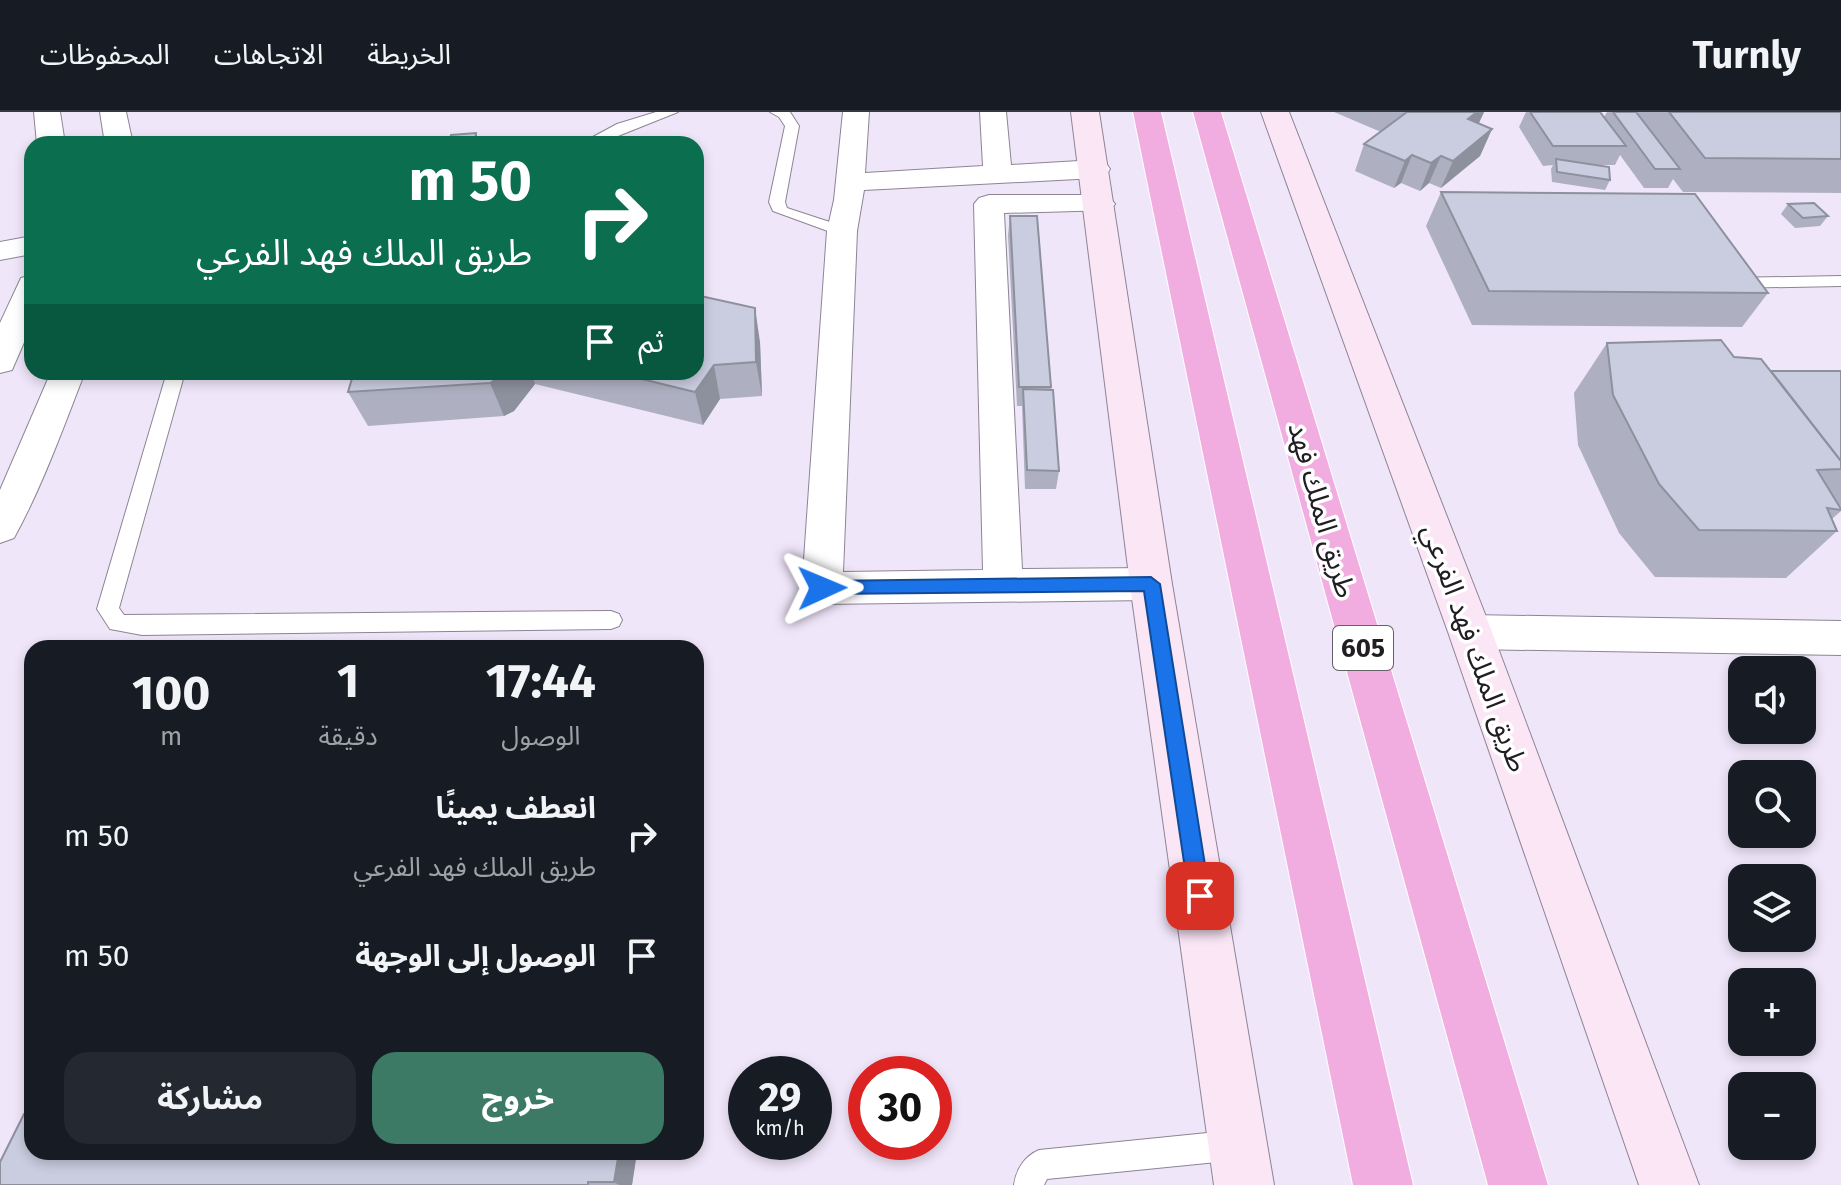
<!DOCTYPE html>
<html lang="ar">
<head>
<meta charset="utf-8">
<style>
	:root { --surface:#171b24; --page:#242831; --text:#f1f3f6; --muted:#9ea1a6; --line:#363941; --accent:#3c7a66 }
	body { margin:0; font-family:"Fira Sans","Noto Sans Arabic",sans-serif; background:var(--page); color:var(--text); direction:rtl; height:100vh; display:flex; flex-direction:column; font-size:30px; white-space:nowrap }
	* { box-sizing:border-box; margin:0 }
	p { font-size:26px; color:var(--muted) }
	.icon { flex:none; width:44px; height:44px; fill:none; stroke:currentColor; stroke-width:2; stroke-linecap:round; stroke-linejoin:round }
	.map { position:relative; flex:1; overflow:hidden; direction:ltr }
	.drawer { position:absolute; left:24px; top:528px; width:680px; height:520px; display:flex; flex-direction:column; background:var(--surface); border-radius:24px; box-shadow:0 4px 12px #0003; direction:rtl }
	.drawer>* { flex:none }
	.hud { position:absolute; left:24px; top:24px; width:680px; height:244px; border-radius:24px; box-shadow:0 4px 12px #0003; direction:rtl; background:#0b6e4f; color:#fff; overflow:hidden }
	.fabs { position:absolute; left:1728px; top:544px; display:grid; gap:16px }
	.fabs a { display:grid; place-items:center; width:88px; height:88px; border-radius:16px; background:var(--surface); box-shadow:0 4px 12px #0003; font-size:40px }
	.speed { position:absolute; left:728px; top:944px; display:flex; gap:16px; font-size:40px; font-weight:700; text-align:center }
	.speed>* { display:grid; place-content:center; width:104px; height:104px; border-radius:50%; background:var(--surface); box-shadow:0 4px 12px #0003; line-height:1 }
	.speed small { font-size:20px; font-weight:400 }
	.speed .limit { border:12px solid #d22; background:#fff; color:#111 }
	.pin { position:absolute; display:grid; place-items:center; width:68px; height:68px; color:#fff; margin:-34px; border-radius:16px; box-shadow:0 4px 12px #0006 }
	.me { position:absolute; width:88px; margin:-44px; rotate:89deg; stroke-linejoin:round; filter:drop-shadow(0 0 6px #0008) }
	.turn { display:flex; align-items:center; gap:28px; height:168px; padding:0 40px; font-size:36px }
	.turn .icon { width:104px; height:104px; stroke-width:2.5 }
	.turn b { display:block; font-size:56px; line-height:68px }
	.then { display:flex; align-items:center; height:76px; padding:0 40px; background:#0003; gap:16px; font-size:30px }
	.eta { display:flex; justify-content:space-evenly; align-items:center; height:136px; text-align:center }
	.eta b { font-size:48px; font-weight:700; line-height:56px }
	.button { display:flex; gap:16px; margin-top:auto; padding:16px 40px }
	.button a { flex:1; height:92px; border-radius:24px; background:var(--accent); color:#fff; font-size:32px; font-weight:700; line-height:92px; text-align:center }
	.button a+a { background:var(--page); color:var(--text) }
	ul { padding:0; list-style:none }
	li { display:flex; align-items:center; gap:24px; height:120px; padding:0 40px }
	li div { flex:1 }
	li b { display:block; font-size:30px }
	li em { font-style:normal }
	header { display:flex; align-items:center; gap:48px; box-sizing:border-box; height:112px; padding:0 40px; background:var(--surface); border-bottom:2px solid var(--line) }
	header strong { font-size:38px }
	nav { display:flex; gap:44px; margin-inline-start:auto; font-size:28px }
	.map>svg:first-child { display:block }
</style>
</head>
<body>
<header>
<strong>Turnly</strong>
<nav><a>الخريطة</a><a>الاتجاهات</a><a>المحفوظات</a></nav>
</header>
<div class="map">
<svg width="1841" height="1073" viewBox="0 0 1841 1073">
	<rect width="100%" height="100%" fill="#f0e6fa"/>
	<g fill="none" stroke-linecap="round" stroke-linejoin="round">
		<!-- lane casing -->
		<g stroke="#8d8495" stroke-width="2">
			<g id="lane">
				<path d="M656 0H678L598 32H580L617 12Z"/>
				<path d="M770 0H790L799 14 785 90 787 96 848 116V122H836L773 99 769 90 785 14 779 5Z"/>
				<path d="M1841 164V174L1730 176 1722 171 1730 166Z"/>
				<path d="M167 260H185L119 496 124 503 611 499 619 502 622 508 619 514 611 517 142 523 110 517 97 497Z"/>
				<path d="M1237 1018 1247 1023 1252 1033 1247 1043 1237 1048 1047 1067 1044 1073H1014C1016 1057 1025 1044 1039 1038Z"/>
			</g>
		</g>
		<!-- street casing -->
		<g stroke="#8d8495" stroke-width="2">
			<g id="street">
				<path d="M34 0H60L65 32H37Z"/>
				<path d="M100 0H126L133 32H105Z"/>
				<path d="M843 0H869L865 61 983 54 980 0H1006L1011 53 1096 48 1106 51 1110 57 1106 63 1096 66 864 78 857 119 843 460 983 458 974 92 979 86 989 83H1100L1110 86 1115 92 1110 98 1004 101 1022 457 1151 456 1165 461 1171 472 1165 483 1151 488 822 492 808 487 802 476 827 119 834 88Z"/>
				<path d="M32 124V142L0 148V130Z"/>
				<path d="M32 163V212L12 258 0 261V211L21 166Z"/>
				<path d="M51 260H85C63 316 43 373 14 426L0 431V378Z"/>
				<path d="M1470 503 1841 509V543L1470 537 1455 532 1449 520 1455 508Z"/>
			</g>
		</g>
		<!-- secondary casing -->
		<g stroke="#8d8495" stroke-width="2">
			<g id="secondary">
				<path d="M1071 0H1099L1172 472 1274 1073H1214L1130 472Z"/>
				<path d="M1261 0H1289L1492 520 1699 1073H1639L1448 520Z"/>
			</g>
		</g>
		<!-- highway casing -->
		<g stroke="#fff" stroke-width="2">
			<g id="highway">
				<path d="M1133 0H1161L1413 1073H1353Z"/>
				<path d="M1193 0H1221L1548 1073H1488Z"/>
			</g>
		</g>
		<!-- lane -->
		<use href="#lane" fill="#fff" fill-rule="evenodd"/>
		<!-- street -->
		<use href="#street" fill="#fff" fill-rule="evenodd"/>
		<!-- secondary -->
		<use href="#secondary" fill="#fbe6f6" fill-rule="evenodd"/>
		<!-- highway -->
		<use href="#highway" fill="#f2ade0" fill-rule="evenodd"/>
	</g>
	<!-- wall -->
	<g fill="#aeb0c1">
		<path d="M1334 0H1484L1479 11 1492 17 1480 44 1441 76 1429 71 1420 79 1401 71 1394 76 1355 59 1364 32 1381 20Z"/>
		<path d="M1526 0H1600L1604 5 1607 0H1841V81L1683 80 1673 67 1668 76H1644L1620 43 1615 53H1594L1610 68 1605 78 1552 70 1551 57 1553 53 1543 54 1519 15Z"/>
		<path d="M1441 80 1768 181 1742 215 1472 213 1426 114Z"/>
		<path d="M1788 92 1828 104 1820 114 1795 116 1781 102Z"/>
		<path d="M1010 104 1051 275 1059 359 1056 377H1025L1022 294H1017L1008 123Z"/>
		<path d="M760 230 762 284 720 287 703 313 535 272 514 299 504 304 368 314 348 280 354 260H696Z"/>
		<path d="M1607 231 1771 259H1841V395L1835 387 1841 399 1832 407 1837 419 1786 466 1655 465 1619 421 1578 333 1574 281Z"/>
		<path d="M637 1040 632 1073H0Z"/>
	</g>
	<!-- shaded-wall -->
	<g fill="#8d909d">
		<path d="M1477 0H1484L1475 19 1468 7Z"/>
		<path d="M1492 17 1480 44 1441 76 1453 49Z"/>
		<path d="M476 21 480 31V32H475Z"/>
		<path d="M1412 43 1401 71 1394 76 1405 49Z"/>
		<path d="M1441 44 1429 71 1420 79 1431 51Z"/>
		<path d="M755 196 760 230 762 284 756 250Z"/>
		<path d="M714 253 720 287 703 313 695 280Z"/>
		<path d="M504 260H531L535 272 514 299 504 304 490 271Z"/>
		<path d="M619 1040H637L632 1073H619L614 1070Z"/>
	</g>
	<!-- building -->
	<g fill="#cacde0" stroke="#8d909d" stroke-width="2">
		<path d="M1407 0H1477L1468 7 1492 17 1453 49 1441 44 1431 51 1412 43 1405 49 1364 32Z"/>
		<path d="M1530 0H1600L1626 34H1553Z"/>
		<path d="M1613 0H1636L1680 57H1655Z"/>
		<path d="M1669 0H1841V47L1705 46Z"/>
		<path d="M476 21 475 32H448L451 23Z"/>
		<path d="M1556 47 1609 55 1610 68 1557 60Z"/>
		<path d="M1441 80 1695 82 1768 181 1489 179Z"/>
		<path d="M1814 91 1828 104 1803 106 1788 92Z"/>
		<path d="M1010 104H1037L1051 275H1019Z"/>
		<path d="M696 183 755 196 756 250 714 253 695 280 613 260H696Z"/>
		<path d="M1721 228 1734 245 1761 247 1841 349V357L1817 358 1841 397V398L1827 396 1837 419 1699 418 1659 372 1613 283 1607 231Z"/>
		<path d="M1771 259H1841V349Z"/>
		<path d="M354 260H504L500 265 490 271 348 280Z"/>
		<path d="M1023 277 1053 278 1059 359 1027 358Z"/>
		<path d="M24 1002H32V1040H619L614 1070H588V1073H0V1050Z"/>
	</g>
	<!-- route -->
	<path fill="#1a73e8" stroke="#114b97" stroke-width="2" d="M1151 465 1160 472 1210 784 1207 791 1200 794 1192 791 1189 784 1144 479 822 482 813 476 822 469Z"/>
	<g text-anchor="middle" dominant-baseline="central" stroke-width="7" stroke-linejoin="round" paint-order="stroke">
		<!-- shield labels -->
		<rect fill="#fff" stroke="#636165" stroke-width="2" x="1333" y="514" width="60" height="44" rx="6"/>
		<g font-size="26" font-weight="bold" fill="#201d23">
			<text x="1363" y="536">605</text>
		</g>
		<!-- street labels -->
		<g font-size="28" fill="#201d23" stroke="#fff">
			<text transform="translate(1322 398) rotate(74)">طريق الملك فهد</text>
			<text transform="translate(1475 536) rotate(70)">طريق الملك فهد الفرعي</text>
		</g>
	</g>
</svg>
<div class="fabs">
<a><svg class="icon" aria-label="sound" viewBox="0 0 24 24"><path d="M4 9h4l5-4v14l-5-4H4zM17 9q2 3 0 6"/></svg></a>
<a><svg class="icon" aria-label="search" viewBox="0 0 24 24"><circle cx="10" cy="10" r="6"/><path d="M15 15l6 6"/></svg></a>
<a><svg class="icon" aria-label="layers" viewBox="0 0 24 24"><path d="M12 4l9 5-9 5-9-5zM3 14l9 5 9-5"/></svg></a>
<a>+</a>
<a>−</a>
</div>
<div class="speed"><div>29<small>km/h</small></div><div class="limit">30</div></div>
<div class="pin" style="left:1200px;top:784px;background:#d93025"><svg class="icon" aria-label="arrive" viewBox="0 0 24 24"><path d="M6 21V4h12l-3 4 3 4H6"/></svg></div>
<svg class="me" style="left:822px;top:476px" viewBox="-20 -20 40 40"><path d="M0-17L14 15 0 8-14 15z" fill="#1a73e8" stroke="#fff" stroke-width="4"/></svg>
<div class="hud">
<div class="turn"><svg class="icon" aria-label="right" viewBox="0 0 24 24"><path d="M7 20v-9h11M14 6l5 5-5 5"/></svg><div><b>50 m</b>طريق الملك فهد الفرعي</div></div>
<div class="then">ثم<svg class="icon" aria-label="arrive" viewBox="0 0 24 24"><path d="M6 21V4h12l-3 4 3 4H6"/></svg></div>
</div>
<section class="drawer">
<div class="eta">
<div><b>17:44</b><p>الوصول</p></div>
<div><b>1</b><p>دقيقة</p></div>
<div><b>100</b><p>m</p></div>
</div>
<ul>
<li><svg class="icon" aria-label="right" viewBox="0 0 24 24"><path d="M7 20v-9h11M14 6l5 5-5 5"/></svg><div><b>انعطف يمينًا</b><p>طريق الملك فهد الفرعي</p></div><em>50 m</em></li>
<li><svg class="icon" aria-label="arrive" viewBox="0 0 24 24"><path d="M6 21V4h12l-3 4 3 4H6"/></svg><div><b>الوصول إلى الوجهة</b></div><em>50 m</em></li>
</ul>
<div class="button"><a>خروج</a><a>مشاركة</a></div>
</section>
</div>
</body>
</html>
